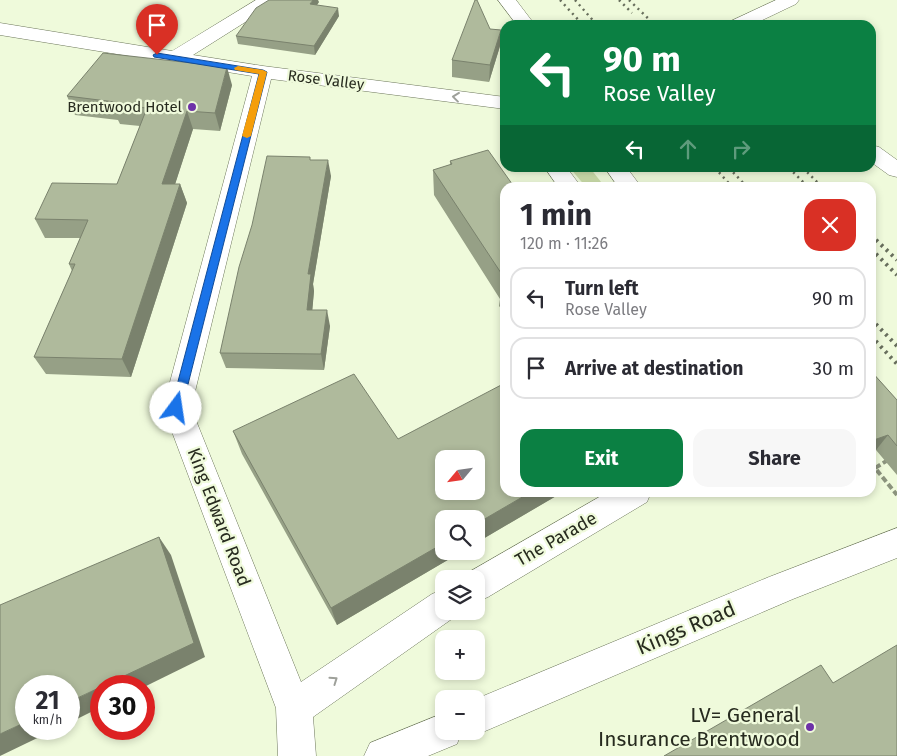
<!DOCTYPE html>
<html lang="en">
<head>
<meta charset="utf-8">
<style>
	:root { --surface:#fff; --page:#f7f7f7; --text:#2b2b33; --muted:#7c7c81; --line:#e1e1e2; --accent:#0b8043 }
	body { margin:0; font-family:"Fira Sans",sans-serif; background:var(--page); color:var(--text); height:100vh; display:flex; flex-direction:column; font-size:19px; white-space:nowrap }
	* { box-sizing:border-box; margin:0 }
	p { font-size:16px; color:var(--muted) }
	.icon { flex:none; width:28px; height:28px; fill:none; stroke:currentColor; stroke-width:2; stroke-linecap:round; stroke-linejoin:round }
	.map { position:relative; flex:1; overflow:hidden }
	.drawer { position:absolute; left:500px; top:182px; width:376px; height:315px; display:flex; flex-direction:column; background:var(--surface); border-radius:15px; box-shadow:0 2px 8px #0003 }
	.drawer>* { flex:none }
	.hud { position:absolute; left:500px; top:20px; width:376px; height:152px; border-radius:15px; box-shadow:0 2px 8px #0003; background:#0b8043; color:#fff; overflow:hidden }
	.needle { width:32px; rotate:241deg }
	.fabs { position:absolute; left:435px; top:450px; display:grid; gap:10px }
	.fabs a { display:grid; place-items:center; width:50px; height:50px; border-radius:10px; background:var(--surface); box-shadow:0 2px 8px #0003; font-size:25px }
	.speed { position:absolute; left:15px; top:675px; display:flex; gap:10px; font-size:25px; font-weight:700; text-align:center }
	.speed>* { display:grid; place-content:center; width:65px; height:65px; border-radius:50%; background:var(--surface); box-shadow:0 2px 8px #0003; line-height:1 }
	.speed small { font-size:12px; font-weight:400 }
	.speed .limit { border:8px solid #d22; background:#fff; color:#111 }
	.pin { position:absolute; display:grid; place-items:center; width:42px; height:42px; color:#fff; margin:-51px -21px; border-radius:50% 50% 50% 0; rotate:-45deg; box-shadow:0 0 5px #0007 }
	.pin .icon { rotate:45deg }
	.me { position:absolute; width:55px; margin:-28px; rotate:14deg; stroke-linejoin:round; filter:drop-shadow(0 0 4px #0008) }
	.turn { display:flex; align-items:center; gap:18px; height:105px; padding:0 20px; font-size:22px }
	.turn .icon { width:65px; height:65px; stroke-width:2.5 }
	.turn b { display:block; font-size:35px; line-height:42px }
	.lanes { display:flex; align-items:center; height:48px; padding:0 20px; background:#0003; justify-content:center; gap:25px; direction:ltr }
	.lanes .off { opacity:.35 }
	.round { display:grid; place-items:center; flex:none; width:52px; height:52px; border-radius:15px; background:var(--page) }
	.headline { display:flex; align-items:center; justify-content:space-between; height:85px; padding:0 20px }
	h1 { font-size:30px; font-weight:700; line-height:38px }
	.cta { display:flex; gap:10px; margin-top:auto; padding:10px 20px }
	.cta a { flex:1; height:58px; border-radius:15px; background:var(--accent); color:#fff; font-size:20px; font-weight:700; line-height:58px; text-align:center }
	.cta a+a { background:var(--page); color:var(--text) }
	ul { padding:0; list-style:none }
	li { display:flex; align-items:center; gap:15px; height:62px; margin:0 10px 8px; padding:0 10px; border:2px solid var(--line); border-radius:15px }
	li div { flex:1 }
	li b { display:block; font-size:19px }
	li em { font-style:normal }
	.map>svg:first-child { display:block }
</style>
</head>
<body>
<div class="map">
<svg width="897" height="756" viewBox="0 0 897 756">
	<rect width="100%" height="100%" fill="#effadb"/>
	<!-- green -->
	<path fill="#cbddaa" d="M570 168H590L605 187H586Z"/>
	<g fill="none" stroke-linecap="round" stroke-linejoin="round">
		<!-- minor casing -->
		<g stroke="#6d775b" stroke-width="1">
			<g id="minor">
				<path d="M256 0H277L274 4 193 55 263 66 505 97V109L271 79 191 408 301 682 432 594 444 589V611H458L456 616 313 717 316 756H278L276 708 163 408 252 76 0 35V23L172 51Z"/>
				<path d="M498 0H516L535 25H517Z"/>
				<path d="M776 0H799L796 4 752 25H728L731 21Z"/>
				<path d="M871 145 879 147 897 160V177L889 175 871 162Z"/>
				<path d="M545 168H567L582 188H559Z"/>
				<path d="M605 168H627L642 188H619Z"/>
				<path d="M608 492H651L647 502 488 597 476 602V579H463L464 575Z"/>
			</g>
		</g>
		<!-- major casing -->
		<g stroke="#6d775b" stroke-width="1">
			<g id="major">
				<path d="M897 528V558L793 599 476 735 467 731H476V699L769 577Z"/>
				<path d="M444 713V731H462L457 744 428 756H364L370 743Z"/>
			</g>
		</g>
		<!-- path -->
		<path stroke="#8b937d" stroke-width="4" stroke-dasharray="6 3" stroke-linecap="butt" d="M888 460 875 468 897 495"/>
		<!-- minor -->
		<use href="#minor" fill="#fff" fill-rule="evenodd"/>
		<!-- major -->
		<use href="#major" fill="#fff" fill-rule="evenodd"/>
		<!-- rail-far1 -->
		<g stroke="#676e5c" stroke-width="2.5" stroke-dasharray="2 4" stroke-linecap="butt">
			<path d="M560 0 583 25"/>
			<path d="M575 0 597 25"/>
			<path d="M619 0 632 13"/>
			<path d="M629 0 655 25"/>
			<path d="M715 168 733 188"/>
			<path d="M729 168 748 188"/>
			<path d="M789 168 809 188"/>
			<path d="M803 168 823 188"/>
		</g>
		<!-- rail -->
		<g stroke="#676e5c" stroke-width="4" stroke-dasharray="2.5 4.5" stroke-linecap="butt">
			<path d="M871 235 897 260"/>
			<path d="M871 249 897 275"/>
			<path d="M871 319 897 346"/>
			<path d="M871 336 897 364"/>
		</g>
	</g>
	<!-- wall -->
	<g fill="#96a086">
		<path d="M319 2 317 5 339 16 315 55 238 44 236 36Z"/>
		<path d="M490 29 500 46 489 82 452 77V60Z"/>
		<path d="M232 85 220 131 193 129 175 184H180L187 203 131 377 46 374 34 357 72 271 69 264 80 238H45L35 219 117 184 140 126 120 124 118 120 75 115 67 96Z"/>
		<path d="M310 160 331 176 313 284 314 291 312 310 330 326 324 370 226 368 220 353Z"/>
		<path d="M450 161 505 188V313L499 306 500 299 434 195 433 170 450 165Z"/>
		<path d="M871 371 897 400V475L876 450 871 451Z"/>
		<path d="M233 431 398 439 505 492H563L476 543V519L444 551H463L337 625 242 454Z"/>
	</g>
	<!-- shaded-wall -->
	<g fill="#7a826d">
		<path d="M313 0H318L319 2 311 13 310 4Z"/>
		<path d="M338 8 339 16 315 55 314 46Z"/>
		<path d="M501 30 500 46 489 82 490 65Z"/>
		<path d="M227 67 232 85 220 131 215 113Z"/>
		<path d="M187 111 193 129 169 203 162 184Z"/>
		<path d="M328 160 331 176 313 284 314 291 311 326 307 310 308 274Z"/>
		<path d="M180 184 187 203 131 377 122 359Z"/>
		<path d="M327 310 330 326 324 370 321 354Z"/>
		<path d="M888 435 876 450 871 451V441Z"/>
		<path d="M531 492H563L476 543V524Z"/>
		<path d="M159 537 171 555 205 657 144 687 102 686Z"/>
		<path d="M444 543V551H463L337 625 331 608Z"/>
		<path d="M101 687V707L69 723V702Z"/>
		<path d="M26 722V729H56L0 756V734Z"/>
	</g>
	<!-- building -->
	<g fill="#afba9c" stroke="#7a826d" fill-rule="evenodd">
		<path d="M269 0H313L310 4 338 8 314 46 236 36 256 8Z"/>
		<path d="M475 0H477L490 29 501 30 490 65 452 60Z"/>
		<path d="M103 53 227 67 215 113 187 111 162 184H180L122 359 34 357 75 264H69L88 220 35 219 52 183 117 184 147 108 113 105 115 102 67 96Z"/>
		<path d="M488 150 515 188H505V279L433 170 452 164 450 161Z"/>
		<path d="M267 156 310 157V160H328L308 274H311L307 310H327L321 354 220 353 239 267 252 225Z"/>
		<path d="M505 280V285L501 281Z"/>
		<path d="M871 371 897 400V446L888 435 871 441Z"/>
		<path d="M354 374 398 439 505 383V492H531L476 524V519H444V543L331 608 233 431ZM444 459H476V491H444Z"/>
		<path d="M159 537 194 643 69 702V686H26V722L0 734V605Z"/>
		<path d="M897 645V756H664L821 665 833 683Z"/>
	</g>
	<!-- one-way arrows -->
	<defs><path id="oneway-chevron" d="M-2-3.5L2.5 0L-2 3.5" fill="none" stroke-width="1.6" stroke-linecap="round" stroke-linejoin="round" transform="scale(1.25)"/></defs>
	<g stroke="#9ea09a">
		<use href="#oneway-chevron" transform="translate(456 97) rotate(-173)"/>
		<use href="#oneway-chevron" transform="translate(334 680) rotate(-35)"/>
	</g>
	<!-- route -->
	<path fill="#1a73e8" stroke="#114b97" d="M157 53 263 70 267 72 182 408 181 412H172L171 408 259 74 154 57 153 55Z"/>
	<!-- slow -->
	<path fill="#f59e0b" d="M238 66 263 70 267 72 251 136 247 138 242 136 259 74 235 70 234 68Z"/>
	<!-- markers -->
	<g fill="#6e32a8" stroke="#effadb" stroke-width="2">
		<circle cx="192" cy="107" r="5"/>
		<circle cx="810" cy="727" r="5"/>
	</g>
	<g text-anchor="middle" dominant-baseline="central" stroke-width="4.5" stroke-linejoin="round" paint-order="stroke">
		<!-- far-street labels -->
		<g font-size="15" fill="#272b1f" stroke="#effadb">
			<text transform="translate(326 80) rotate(7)">Rose Valley</text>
		</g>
		<!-- far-poi labels -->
		<g font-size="15" fill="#272b1f" stroke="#effadb" text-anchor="end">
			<text x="182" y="107">Brentwood Hotel</text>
		</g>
		<!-- street labels -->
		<g font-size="18" fill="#272b1f" stroke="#effadb">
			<text transform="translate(219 517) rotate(69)">King Edward Road</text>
			<text transform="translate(556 539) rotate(-30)">The Parade</text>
		</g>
		<!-- near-street labels -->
		<g font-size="21" fill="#272b1f" stroke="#effadb">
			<text transform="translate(686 628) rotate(-23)">Kings Road</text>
		</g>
		<!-- near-poi labels -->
		<g font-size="21" fill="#272b1f" stroke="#effadb" text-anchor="end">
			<text x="800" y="715">LV= General<tspan x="800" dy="24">Insurance Brentwood</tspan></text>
		</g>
	</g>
</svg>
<div class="fabs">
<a><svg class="needle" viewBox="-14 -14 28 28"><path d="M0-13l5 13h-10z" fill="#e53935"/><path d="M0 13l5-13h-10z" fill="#7c7c81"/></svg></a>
<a><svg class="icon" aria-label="search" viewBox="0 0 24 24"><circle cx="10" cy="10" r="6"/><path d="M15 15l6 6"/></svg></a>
<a><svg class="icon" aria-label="layers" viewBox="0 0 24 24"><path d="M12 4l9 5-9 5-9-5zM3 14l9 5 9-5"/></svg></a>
<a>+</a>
<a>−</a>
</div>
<div class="speed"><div>21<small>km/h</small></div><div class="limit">30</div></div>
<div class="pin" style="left:157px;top:55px;background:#d93025"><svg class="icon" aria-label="arrive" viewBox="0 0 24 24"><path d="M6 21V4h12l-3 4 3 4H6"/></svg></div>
<svg class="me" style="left:176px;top:408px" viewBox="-20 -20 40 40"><circle r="19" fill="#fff"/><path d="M0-13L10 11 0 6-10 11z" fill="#1a73e8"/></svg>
<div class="hud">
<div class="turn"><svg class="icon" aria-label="left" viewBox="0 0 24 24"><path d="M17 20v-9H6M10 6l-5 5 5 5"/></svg><div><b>90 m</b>Rose Valley</div></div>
<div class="lanes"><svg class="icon" aria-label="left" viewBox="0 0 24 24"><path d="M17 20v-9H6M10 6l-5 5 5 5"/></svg><svg class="icon off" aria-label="ahead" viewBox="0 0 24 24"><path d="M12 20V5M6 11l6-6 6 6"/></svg><svg class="icon off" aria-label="right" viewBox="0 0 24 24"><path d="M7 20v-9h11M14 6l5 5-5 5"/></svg></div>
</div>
<section class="drawer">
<div class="headline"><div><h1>1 min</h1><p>120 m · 11:26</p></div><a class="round" style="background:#d93025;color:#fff"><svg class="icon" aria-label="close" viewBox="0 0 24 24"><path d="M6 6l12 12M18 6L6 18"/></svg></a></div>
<ul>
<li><svg class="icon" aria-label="left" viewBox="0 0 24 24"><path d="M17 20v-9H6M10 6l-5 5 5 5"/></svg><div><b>Turn left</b><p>Rose Valley</p></div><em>90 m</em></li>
<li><svg class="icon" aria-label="arrive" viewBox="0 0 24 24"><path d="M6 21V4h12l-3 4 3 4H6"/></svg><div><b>Arrive at destination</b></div><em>30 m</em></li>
</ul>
<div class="cta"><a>Exit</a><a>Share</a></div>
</section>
</div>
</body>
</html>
